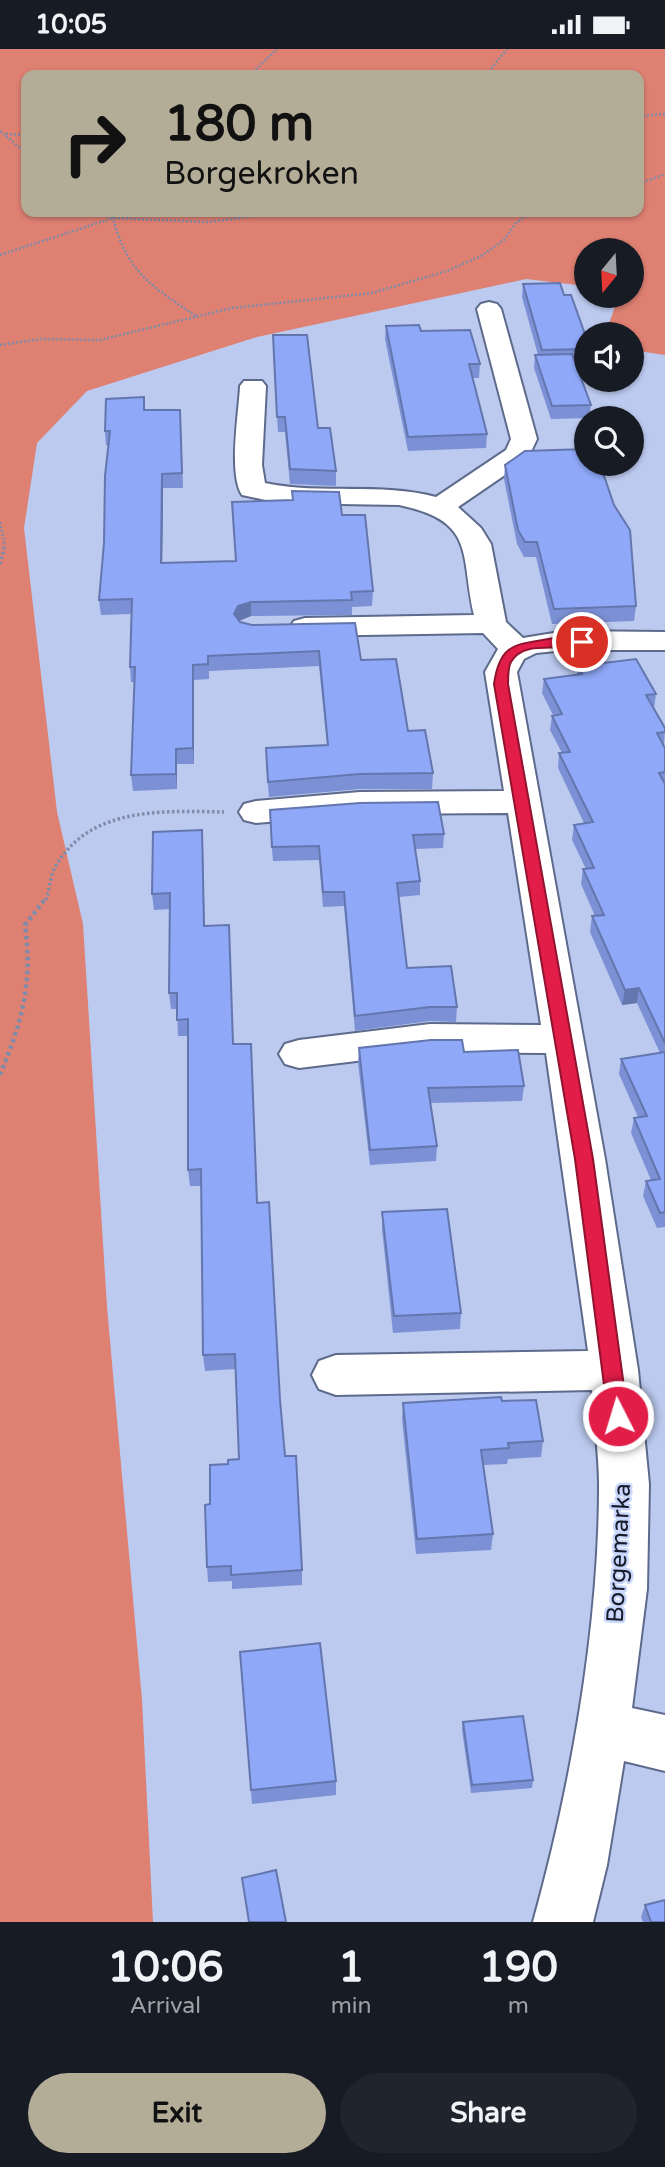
<!DOCTYPE html>
<html lang="en">
<head>
<meta charset="utf-8">
<style>
	:root { --surface:#171b24; --page:#20242c; --text:#f1f3f6; --muted:#9ea1a6; --accent:#b3ac97 }
	body { margin:0; font-family:"Varela Round",sans-serif; background:var(--page); color:var(--text); height:100vh; display:flex; flex-direction:column; font-size:26px; white-space:nowrap }
	* { box-sizing:border-box; margin:0 }
	p { font-size:23px; color:var(--muted) }
	.icon { flex:none; width:38px; height:38px; fill:none; stroke:currentColor; stroke-width:2; stroke-linecap:round; stroke-linejoin:round }
	.map { position:relative; height:1873px; overflow:hidden }
	.drawer { display:flex; flex-direction:column; background:var(--surface); flex:1 }
	.drawer>* { flex:none }
	.hud { position:absolute; left:21px; top:21px; width:623px; height:147px; border-radius:14px; box-shadow:0 2px 5px #0004; background:#b3ac97; color:#111; overflow:hidden }
	.needle { width:46px; rotate:198deg }
	.fabs { position:absolute; left:574px; top:189px; display:grid; gap:14px }
	.fabs a { display:grid; place-items:center; width:70px; height:70px; border-radius:50%; background:var(--surface); box-shadow:0 2px 5px #0004; font-size:35px }
	.pin { position:absolute; display:grid; place-items:center; width:60px; height:60px; color:#fff; margin:-30px; border:4px solid #fff; border-radius:50%; box-shadow:0 2px 7px #0007 }
	.me { position:absolute; width:77px; margin:-38px; rotate:355deg; stroke-linejoin:round; filter:drop-shadow(0 0 5px #0008) }
	.turn { display:flex; align-items:center; gap:24px; height:147px; padding:0 28px; font-size:32px }
	.turn .icon { width:91px; height:91px; stroke-width:2.5 }
	.turn b { display:block; font-size:49px; line-height:60px }
	.eta { display:flex; justify-content:space-evenly; align-items:center; height:119px; text-align:center }
	.eta b { font-size:42px; font-weight:800; line-height:49px }
	.primary-button { display:flex; gap:14px; margin-top:auto; padding:14px 28px }
	.primary-button a { flex:1; height:80px; border-radius:42px; background:var(--accent); color:#111; font-size:28px; font-weight:800; line-height:80px; text-align:center }
	.primary-button a+a { background:var(--page); color:var(--text) }
	.status { display:flex; justify-content:space-between; align-items:center; height:49px; padding:0 35px; background:var(--surface); direction:ltr }
	.status svg { height:19px; fill:currentColor }
	.map>svg:first-child { display:block }
</style>
</head>
<body>
<div class="status"><b>10:05</b><svg viewBox="0 0 49 12"><path d="M0 12V9h3v3zM5 12V6h3v6zM10 12V3h3v9zM15 12V0h3v12zM26 1h20v11H26zM47 4h2v5h-2z"/></svg></div>
<div class="map">
<svg width="665" height="1873" viewBox="0 0 665 1873">
	<rect width="100%" height="100%" fill="#bccaef"/>
	<!-- forest -->
	<path fill="#de8072" fill-rule="evenodd" d="M0 0H665V306L632 301V285H605L619 247H632V201H586V237L526 230 257 288 87 342 37 394 24 479 57 763 83 875 107 1258 142 1651 153 1873H0ZM26 26H639V163H26Z"/>
	<g fill="none" stroke-linecap="round" stroke-linejoin="round">
		<!-- minor casing -->
		<g stroke="#5e6a8b" stroke-width="4">
			<path id="minor" d="M489 253 497 255 501 260 537 390 527 411 458 458 481 479 491 495 506 573 523 589 566 582 665 583V601H566L536 604 524 610 517 623 605 1110 638 1321 649 1435 647 1540 632 1659 665 1666V1722L624 1712 607 1816 593 1873H533C571 1737 599 1578 599 1437 599 1405 594 1373 592 1341L336 1346 319 1340 312 1326 319 1312 336 1306 588 1302 546 1004 430 1003 299 1019 285 1015 279 1005 285 995 299 991 430 975 541 976 508 764 360 765 256 774 244 771 239 763 244 755 256 752 360 743 504 742 485 623 498 600 483 584 305 587 294 584 290 578 294 572 305 569 474 566C460 506 477 472 399 456L279 454 242 446C228 425 239 363 240 337L244 332H262L266 337 262 416 265 434C322 446 380 433 436 448L506 401 511 390 477 260 481 255Z"/>
		</g>
		<!-- path-far2 -->
		<g stroke="#808ba8" stroke-width="2.5" stroke-dasharray="2 2" stroke-linecap="butt">
			<path d="M250 26 277 0"/>
			<path d="M486 26 507 0"/>
			<path d="M639 67 665 65"/>
			<path d="M0 82 26 104"/>
			<path d="M6 85 26 86"/>
			<path d="M639 135 665 125"/>
			<path d="M101 163 113 169C127 223 151 237 196 267"/>
			<path d="M0 206 113 169 209 173 284 163"/>
			<path d="M0 296 40 290 100 291 232 259 372 244 447 222 481 207 504 191 516 174 532 163"/>
			<path d="M0 473 5 497"/>
		</g>
		<!-- path-far1 -->
		<g stroke="#808ba8" stroke-width="3.5" stroke-dasharray="2.5 2.5" stroke-linecap="butt">
			<path d="M0 515 5 496"/>
			<path d="M46 851C50 839 50 825 57 815 92 757 165 762 224 763"/>
		</g>
		<!-- path -->
		<path stroke="#808ba8" stroke-width="4.5" stroke-dasharray="3.5 3.5" stroke-linecap="butt" d="M0 1026C22 972 33 935 25 876L46 849"/>
		<!-- minor -->
		<use href="#minor" fill="#fff" fill-rule="evenodd"/>
	</g>
	<!-- wall -->
	<g fill="#7b90d5">
		<path d="M523 235 564 246 586 288V313H575L591 356 589 369 551 370 534 319 535 306H538L522 248Z"/>
		<path d="M386 277 421 282 480 315 479 329H472L487 385 486 399 408 402 385 290Z"/>
		<path d="M273 301 318 379 336 422V437L290 435 285 383H278Z"/>
		<path d="M144 348 145 361 181 375 183 439H163L162 514 236 512 293 451 292 442 342 466 373 542 372 557 352 558V566L251 567 239 572 361 611 408 682 433 724 432 740H360L269 748 266 714 327 696 319 617 209 622V630L194 631V715H177V740L133 742 131 726 135 633H131L130 618 131 565 101 566 99 551 104 494 108 396H106L105 382Z"/>
		<path d="M505 416 636 557 634 572 552 575 536 508H524L517 495 504 430Z"/>
		<path d="M578 617 656 645 654 660 665 679 664 697 665 699V1178L657 1179 643 1147 646 1132 651 1131 631 1084 634 1069 638 1068 619 1025 621 1010 660 1004 637 954 622 956 590 883 592 867H595L581 835 583 820H586L572 791 574 776 584 774 558 719 559 704H562L550 681 552 667 553 666 542 644 544 630 577 626Z"/>
		<path d="M270 775 444 785 443 799 415 800 420 832V846L399 848 407 919 457 958 456 973 430 972 355 982 344 857 323 858 319 811 273 812Z"/>
		<path d="M203 797 204 877 233 995 257 1154 285 1407 302 1521V1536L232 1540V1532L208 1533 207 1518 210 1455 228 1415 239 1410 236 1320 205 1322 203 1306 202 1137H190L188 1121V987H178L177 960H171L169 944 170 860 154 861 152 845Z"/>
		<path d="M359 999 464 1003 524 1037 522 1052 430 1054 437 1097 436 1112 370 1116 358 1014Z"/>
		<path d="M382 1163 461 1264 460 1280 393 1284 382 1180Z"/>
		<path d="M502 1352 543 1392 541 1408 508 1410 507 1415 483 1416 493 1485 491 1501 416 1505 402 1370 403 1354Z"/>
		<path d="M240 1603 336 1732V1746L252 1755Z"/>
		<path d="M463 1673 533 1731 532 1739 471 1744 462 1681Z"/>
		<path d="M645 1856 665 1873H643L641 1868Z"/>
	</g>
	<!-- shaded-wall -->
	<g fill="#6476ae">
		<path d="M162 425 163 439 162 529 161 514Z"/>
		<path d="M251 553V567L239 572 234 565 238 557Z"/>
		<path d="M193 616 194 631V715L193 699Z"/>
		<path d="M176 700 177 715V740L176 725Z"/>
		<path d="M202 781 203 797 205 893 204 877Z"/>
		<path d="M639 939 637 954 622 956 625 941Z"/>
	</g>
	<!-- building -->
	<g fill="#8fa8f8" stroke="#6476ae" stroke-width="2">
		<path d="M560 234 564 246H571L586 288V300L542 301 523 235Z"/>
		<path d="M419 276 421 282 470 281 480 315H469L487 385 408 388 386 277Z"/>
		<path d="M273 286H307L318 379H330L336 422 290 420 285 368H277Z"/>
		<path d="M572 305 591 356 552 357 535 306Z"/>
		<path d="M144 348V361H180L182 424 162 425 161 514 236 512 232 453 293 451 292 442 339 443 342 466H365L373 542 351 543 352 551 251 553 238 557 234 565 240 573 252 576 355 574 361 611 396 610 408 682 425 681 433 724 360 725 268 733 266 699 328 696 319 602 208 607V615L193 616V699L176 700V725L131 726 135 618H130L132 550 99 551 104 494 105 427 110 382H105L106 350Z"/>
		<path d="M586 400V415H600L614 456 630 481 636 557 554 560 537 493H525L518 481 505 416 525 402Z"/>
		<path d="M636 610 656 645 646 646 665 679V683L657 684 665 699V723L659 724 665 735V994L639 939 625 941 592 867 604 866 583 820 594 819 574 776 593 773 559 704 570 703 552 667 562 665 544 630 582 625 578 617Z"/>
		<path d="M438 753 444 785 413 786 420 832 397 834 407 919 451 917 457 958H430L355 967 344 843H323L319 797 272 798 270 761 360 754Z"/>
		<path d="M202 781 204 877 229 876 233 995H251L257 1154 269 1153 280 1351 285 1407H296L302 1521 231 1526V1517L207 1518 205 1456 210 1455V1416L228 1415V1411L239 1410 235 1305 203 1306 201 1120 188 1121V970L177 971V944H169L170 844 152 845 153 783Z"/>
		<path d="M431 991H462L464 1003 518 1001 524 1037 428 1039 437 1097 370 1101 359 999Z"/>
		<path d="M665 1003V1163L660 1164 646 1132 660 1130 634 1069 647 1067 621 1010Z"/>
		<path d="M447 1160 461 1264 394 1267 382 1163Z"/>
		<path d="M501 1348 502 1352 536 1351 543 1392 508 1394 509 1399 481 1401 493 1485 417 1490 403 1354Z"/>
		<path d="M320 1594 336 1732 251 1741 240 1603Z"/>
		<path d="M523 1667 533 1731 472 1736 463 1673Z"/>
		<path d="M276 1821 286 1873H249L242 1829Z"/>
		<path d="M665 1851V1873H651L645 1856Z"/>
	</g>
	<!-- route -->
	<path fill="#e11d48" stroke="#92132f" stroke-width="2" d="M554 589H582L588 593C570 607 526 587 511 613 508 618 508 629 508 635L593 1110 628 1367 625 1373 618 1375 611 1373 608 1367 575 1110 494 635C500 592 517 596 554 589Z"/>
	<g text-anchor="middle" dominant-baseline="central" stroke-width="5" stroke-linejoin="round" paint-order="stroke">
		<!-- street labels -->
		<g font-size="24" fill="#181c2a" stroke="#c9d7fd">
			<text transform="translate(619 1504) rotate(-87)">Borgemarka</text>
		</g>
	</g>
</svg>
<div class="fabs">
<a><svg class="needle" viewBox="-14 -14 28 28"><path d="M0-13l5 13h-10z" fill="#e53935"/><path d="M0 13l5-13h-10z" fill="#9ea1a6"/></svg></a>
<a><svg class="icon" aria-label="sound" viewBox="0 0 24 24"><path d="M4 9h4l5-4v14l-5-4H4zM17 9q2 3 0 6"/></svg></a>
<a><svg class="icon" aria-label="search" viewBox="0 0 24 24"><circle cx="10" cy="10" r="6"/><path d="M15 15l6 6"/></svg></a>
</div>
<div class="pin" style="left:582px;top:593px;background:#d93025"><svg class="icon" aria-label="arrive" viewBox="0 0 24 24"><path d="M6 21V4h12l-3 4 3 4H6"/></svg></div>
<svg class="me" style="left:618px;top:1367px" viewBox="-20 -20 40 40"><circle r="17" fill="#e11d48" stroke="#fff" stroke-width="3"/><path d="M0-11L8 9 0 5-8 9z" fill="#fff"/></svg>
<div class="hud">
<div class="turn"><svg class="icon" aria-label="right" viewBox="0 0 24 24"><path d="M7 20v-9h11M14 6l5 5-5 5"/></svg><div><b>180 m</b>Borgekroken</div></div>
</div>
</div>
<section class="drawer">
<div class="eta">
<div><b>10:06</b><p>Arrival</p></div>
<div><b>1</b><p>min</p></div>
<div><b>190</b><p>m</p></div>
</div>
<div class="primary-button"><a>Exit</a><a>Share</a></div>
</section>
</body>
</html>
